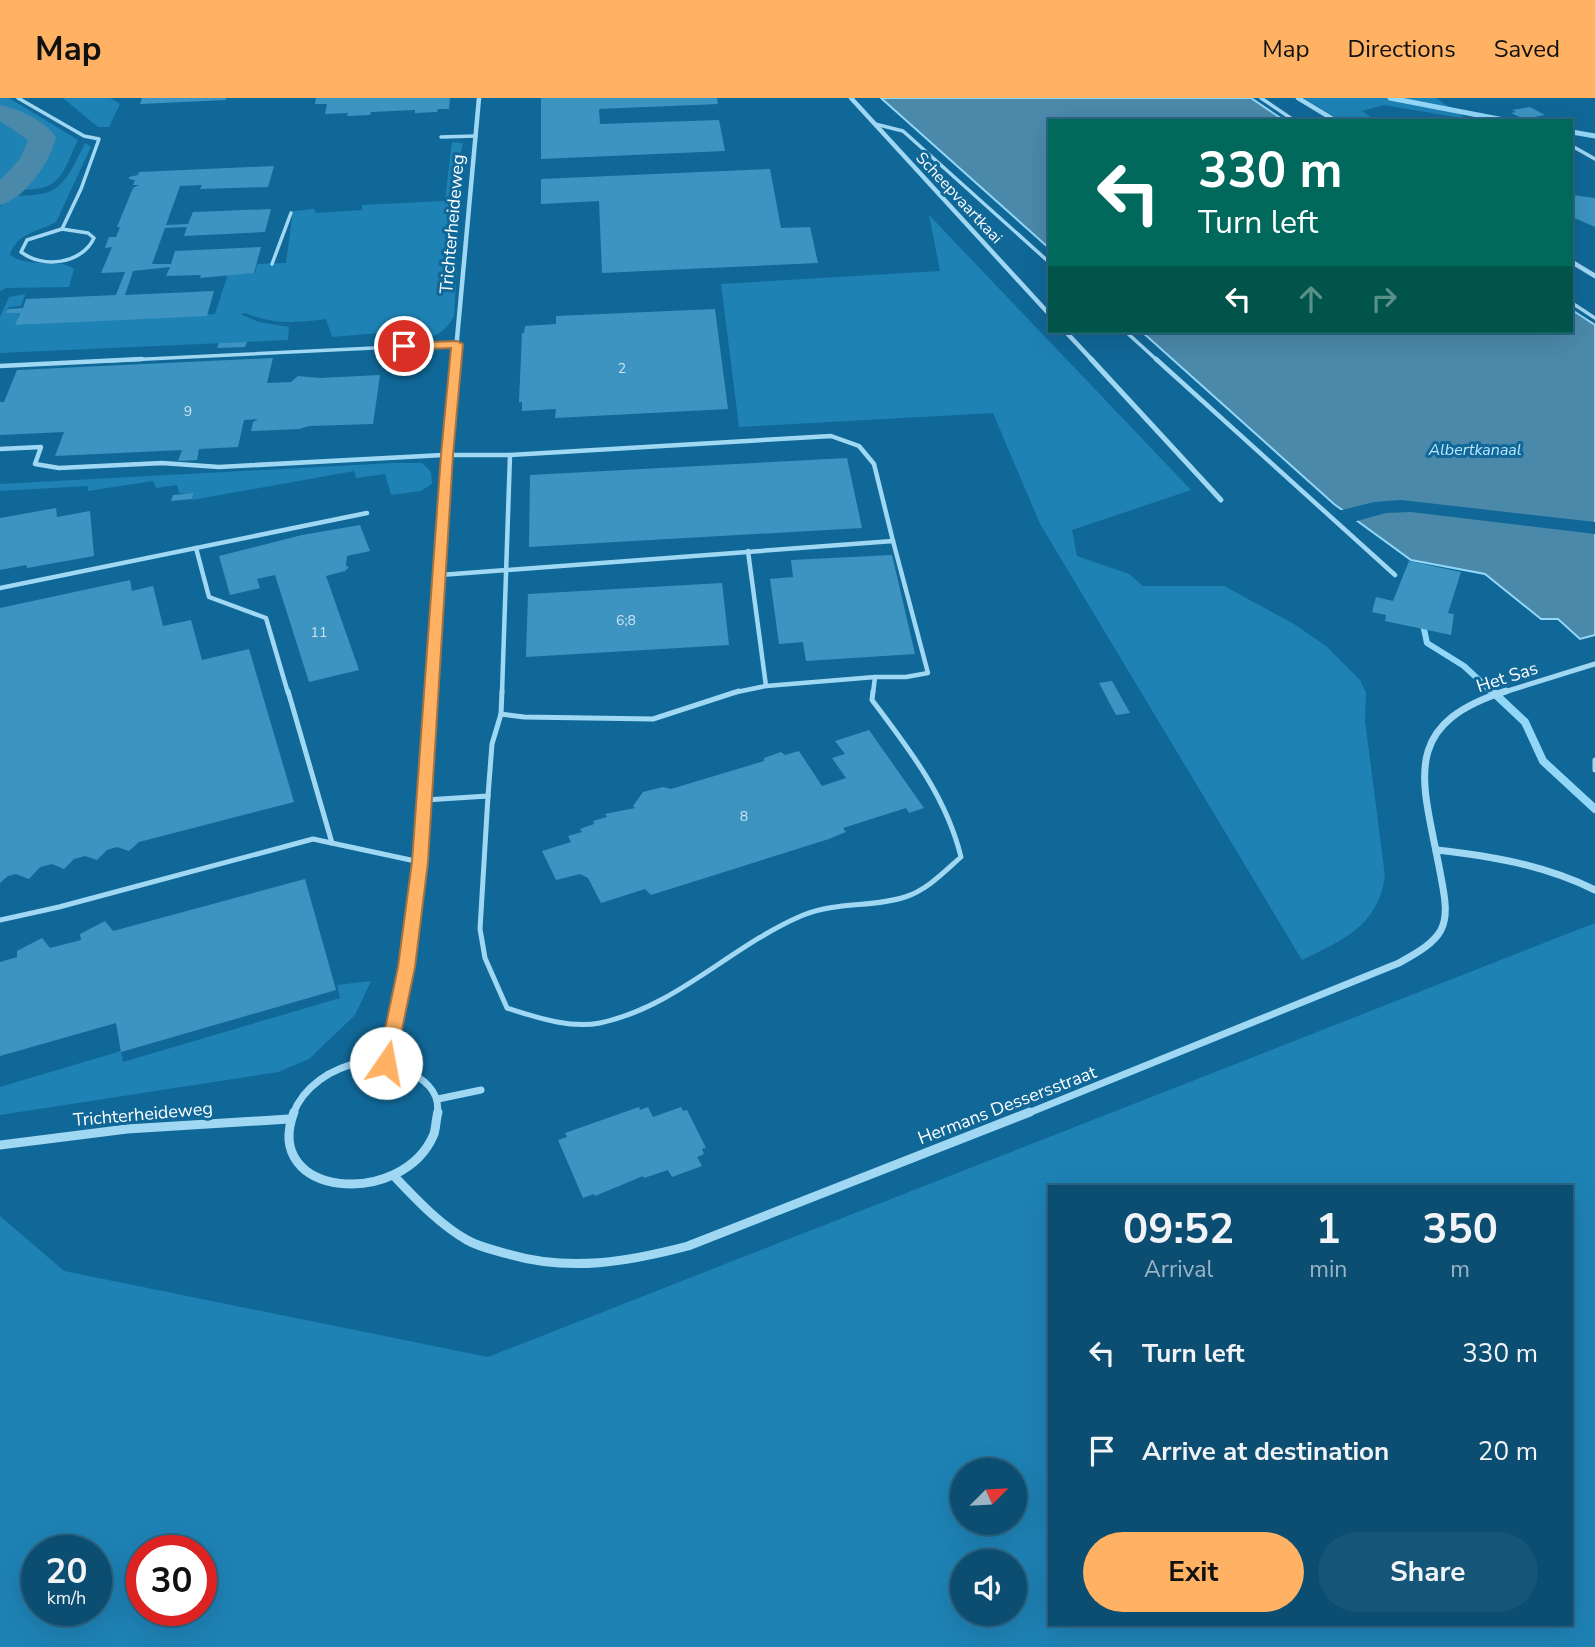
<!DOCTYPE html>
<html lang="en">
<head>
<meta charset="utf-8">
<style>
	:root { --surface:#0c4e72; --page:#155577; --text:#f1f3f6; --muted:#9ab4c4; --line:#2c6584; --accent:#ffb164 }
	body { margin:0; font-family:"Nunito Sans",sans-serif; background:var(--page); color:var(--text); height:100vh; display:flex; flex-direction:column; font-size:26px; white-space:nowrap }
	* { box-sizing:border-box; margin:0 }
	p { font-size:23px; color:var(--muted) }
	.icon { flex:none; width:38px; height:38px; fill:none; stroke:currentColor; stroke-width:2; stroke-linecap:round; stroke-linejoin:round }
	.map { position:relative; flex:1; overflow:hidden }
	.drawer { position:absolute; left:1048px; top:1087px; width:525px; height:441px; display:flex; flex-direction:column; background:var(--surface); border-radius:0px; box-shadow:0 7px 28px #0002,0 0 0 2px var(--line) }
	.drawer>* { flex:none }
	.banner { position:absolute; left:1048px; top:21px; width:525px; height:214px; border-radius:0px; box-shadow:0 7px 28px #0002,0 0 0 2px var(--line); background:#00695c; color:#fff; overflow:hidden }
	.needle { width:46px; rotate:66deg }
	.tools { position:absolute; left:950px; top:1360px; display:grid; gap:14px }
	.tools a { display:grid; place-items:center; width:77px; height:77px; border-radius:50%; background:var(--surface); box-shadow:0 7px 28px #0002,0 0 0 2px var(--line); font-size:35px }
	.speed { position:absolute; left:21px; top:1437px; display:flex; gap:14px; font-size:35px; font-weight:700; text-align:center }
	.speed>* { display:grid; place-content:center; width:91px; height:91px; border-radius:50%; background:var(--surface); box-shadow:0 7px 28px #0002,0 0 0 2px var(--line); line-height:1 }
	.speed small { font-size:18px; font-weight:400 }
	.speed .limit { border:10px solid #d22; background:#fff; color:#111 }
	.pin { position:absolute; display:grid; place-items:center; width:60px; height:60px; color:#fff; margin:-30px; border:4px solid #fff; border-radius:50%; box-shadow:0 2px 7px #0007 }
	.me { position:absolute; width:77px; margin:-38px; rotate:12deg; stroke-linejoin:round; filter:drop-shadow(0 0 5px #0008) }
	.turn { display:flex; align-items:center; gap:24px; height:147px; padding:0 35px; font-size:32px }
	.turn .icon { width:91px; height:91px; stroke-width:2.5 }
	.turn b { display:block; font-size:49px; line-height:60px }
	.lanes { display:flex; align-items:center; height:66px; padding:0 35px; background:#0003; justify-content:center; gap:35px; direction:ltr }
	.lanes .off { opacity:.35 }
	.eta { display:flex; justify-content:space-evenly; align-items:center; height:119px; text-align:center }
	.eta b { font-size:42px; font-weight:700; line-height:49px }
	.cta { display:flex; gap:14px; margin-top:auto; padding:14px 35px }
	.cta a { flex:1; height:80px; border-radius:42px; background:var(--accent); color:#111; font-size:28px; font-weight:700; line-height:80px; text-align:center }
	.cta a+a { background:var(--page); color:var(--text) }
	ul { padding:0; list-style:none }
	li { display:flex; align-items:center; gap:21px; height:98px; padding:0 35px }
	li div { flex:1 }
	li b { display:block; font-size:26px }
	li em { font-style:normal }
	header { display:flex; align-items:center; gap:42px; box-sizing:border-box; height:98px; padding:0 35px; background:var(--accent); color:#111 }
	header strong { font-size:33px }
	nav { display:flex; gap:38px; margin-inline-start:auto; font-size:24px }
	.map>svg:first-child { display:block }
</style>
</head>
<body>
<header>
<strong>Map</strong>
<nav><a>Map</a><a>Directions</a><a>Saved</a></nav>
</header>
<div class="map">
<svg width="1595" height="1549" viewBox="0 0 1595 1549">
	<rect width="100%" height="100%" fill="#106898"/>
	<!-- green -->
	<g fill="#1e82b5" fill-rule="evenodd">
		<path d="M0 0H9L78 42C62 75 61 95 19 91L44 64 53 40 31 22 0 8Z"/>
		<path d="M63 0H110L120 6 109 29H98Z"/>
		<path d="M1304 0H1436L1467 21 1384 7 1362 13 1377 23H1341Z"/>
		<path d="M0 18 33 36 36 48 0 86Z"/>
		<path d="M452 44 463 45 456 75 460 77 455 111 460 116 454 218C445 235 433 241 414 242L415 232 332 239 326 221C294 225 276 227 245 215L240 216 259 224 289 229 288 242 0 255V219L9 199 25 196 21 208 9 209 6 213 19 215 16 227 215 216 228 176 255 175 257 166 286 165 293 113 314 111 316 115 362 112V107L445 103Z"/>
		<path d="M85 45 91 49 56 124C38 134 16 135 10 157 33 172 57 159 74 171L69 189 6 190 0 193V109L10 98C59 97 61 94 85 45Z"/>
		<path d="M929 117 1191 392 1072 432 1077 458 1129 476 1143 488H1224L1294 526 1326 548 1360 582 1366 595 1365 623 1385 778C1378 828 1343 842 1302 862L1040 426 993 315 739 329 721 186 940 173Z"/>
		<path d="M393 365H422L431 374 432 386 421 393 391 397 385 376 356 380 354 373 192 402 194 397 179 395 177 387 156 390 153 383 88 393V388L0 393V386Z"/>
		<path d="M1595 825V1549H0V1118L64 1173 488 1259ZM1572 1088V1526H1050V1088ZM962 1372H1015V1424H962ZM37 1452H96V1512H37ZM142 1452H201V1512H142ZM962 1463H1015V1516H962Z"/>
		<path d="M371 883 355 917 309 961 278 974 0 1017V989L121 953 123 964 340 900 337 887Z"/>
	</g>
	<!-- water -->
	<g fill="#4b89aa" stroke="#92d7f8" stroke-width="2">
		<path d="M881 0H1251L1285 23H1050V151Z"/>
		<path d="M1572 212 1595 227V537L1580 541 1558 521H1541L1485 476 1411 462 1334 406 1141 233H1572Z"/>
	</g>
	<!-- pier -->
	<path fill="#106898" d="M1401 402 1595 424V436L1411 414 1386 415 1353 424 1338 413 1374 404Z"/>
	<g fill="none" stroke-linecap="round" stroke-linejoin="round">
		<!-- stream-far2 -->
		<g stroke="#92d7f8" stroke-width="5">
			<path d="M1390 0 1509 23"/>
			<path d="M1572 34 1595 38"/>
		</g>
		<!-- stream-far1 -->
		<path stroke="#92d7f8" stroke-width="6" d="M1424 531 1427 545 1464 568 1493 595"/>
		<!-- stream -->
		<path stroke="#92d7f8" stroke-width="8" d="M1492 593 1525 624 1543 663 1595 711"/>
		<!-- river -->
		<path fill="#4b89aa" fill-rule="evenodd" d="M0 7C19 11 44 22 56 39 50 64 26 100 0 107V82L20 61 28 42 0 23Z"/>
	</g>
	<!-- building -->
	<g fill="#3d94c1">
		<path d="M142 0H226V2L140 6Z"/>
		<path d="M316 0H450L449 11H438L437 14 415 15V12L371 14 370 17 347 18 348 15 325 16 327 6H315Z"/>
		<path d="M541 0H717L718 6 599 11 600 26 719 22 725 53 541 61Z"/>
		<path d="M1530 9 1545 17 1524 21 1511 15 1516 14 1512 12Z"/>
		<path d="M274 68 268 89 200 91 202 87 180 88 166 127 188 126 193 114 271 111 265 134 184 138 187 129 165 130 152 166H171L175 153 261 149 254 175 200 180 201 177 166 178 170 169 133 173 125 197 214 193 207 218 15 227 20 215H5L8 211 23 210 26 201 116 197 125 174 101 175 112 149 105 150 109 139H116L120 129H117L133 90 139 87H133L135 82 129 81V79L138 77 139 74Z"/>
		<path d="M770 71 781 130 810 129 818 165 602 175 599 103 541 106V81Z"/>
		<path d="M1572 97 1595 100V129L1572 119Z"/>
		<path d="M715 211 728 311 555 320 556 311 522 313V304H519L522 235H524L525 228 556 226V218Z"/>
		<path d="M247 244 245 249 217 250 219 245Z"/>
		<path d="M273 260 267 285 291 284 298 278 320 280 380 277 373 326 309 328 299 331 251 333 253 324 258 321 244 322 238 349 199 351 197 362 178 363 182 352 55 358 64 334 0 337V304H4L17 272Z"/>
		<path d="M847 360 862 430 529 449 530 377Z"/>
		<path d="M194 395 192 401 171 403 173 397Z"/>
		<path d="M56 410 57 419 90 413 94 458 27 470 26 467 0 472V420Z"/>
		<path d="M360 427 370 453 347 458 346 468 349 469 345 473 326 478 359 572 309 584 275 477 257 481 260 490 230 497 219 458 302 437Z"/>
		<path d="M892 457 915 556 806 563 803 544 779 546 770 481 793 479 791 462Z"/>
		<path d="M1409 463 1461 474 1448 515 1454 516 1451 537 1385 523 1386 517 1372 514 1376 499 1393 503Z"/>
		<path d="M130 482 132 493 153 488 163 528 191 522 202 562 249 551 294 704 139 744 129 753 117 749 107 752 97 762 85 758 74 761 64 771 52 766 40 769 29 781 16 776 8 778 0 785V510Z"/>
		<path d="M722 485 729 547 526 559 528 496Z"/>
		<path d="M1112 583 1130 615 1116 617 1099 585Z"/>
		<path d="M869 632 924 710 909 715 906 710 843 730 846 734 829 741 651 797 645 791 601 805 588 780 580 776 556 782 542 753 571 744 568 738 582 734 580 731 594 726 593 723 607 719 605 716 635 710 633 708 643 694 663 689 671 691 764 663V660L781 654 785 657 799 653 822 688 846 680 832 660 845 656 835 643Z"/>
		<path d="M305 781 336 892 121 954 116 925 0 958V864L17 859V853L42 840 50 850 81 842 80 836 105 823 113 833Z"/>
		<path d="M639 1009 640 1012 648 1009 653 1019 681 1009 683 1013 687 1012 706 1050 702 1051 704 1056 697 1059 702 1068 672 1079 668 1072 644 1080 643 1078 595 1098 594 1096 583 1100 558 1042 567 1039 565 1035Z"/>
	</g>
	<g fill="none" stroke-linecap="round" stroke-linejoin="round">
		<!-- lane-far2 -->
		<g stroke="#a0d8f4" stroke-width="3.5">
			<path d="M18 0 84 38 99 41 81 91 62 131"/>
			<path d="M1261 0 1295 23"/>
			<path d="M875 26 903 33 1050 165"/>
			<path d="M441 39 476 38"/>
			<path d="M1572 48 1595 61"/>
			<path d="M62 131 88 135 94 140C82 166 43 171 21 154L27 142Z"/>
			<path d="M272 166 291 115"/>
			<path d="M1572 205 1595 220"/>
			<path d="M1125 233 1158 263"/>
			<path d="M106 263 457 246"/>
		</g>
		<!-- lane-far1 -->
		<g stroke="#a0d8f4" stroke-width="4.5">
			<path d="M1156 261 1395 477"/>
			<path d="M0 268 142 261"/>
			<path d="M0 351 41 349 35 366 59 370 162 365 219 369 443 357H510L831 338 859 348 874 366 893 443 440 477"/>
			<path d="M196 450 209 499 266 520 288 595"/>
			<path d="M748 453 766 588"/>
			<path d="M0 490 367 415"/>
			<path d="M875 579H906L928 575 893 443"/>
			<path d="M502 595 510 357"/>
			<path d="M732 595 766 588 875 579 873 595"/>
		</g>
		<!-- lane -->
		<g stroke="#a0d8f4" stroke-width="5">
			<path d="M288 593 332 745"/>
			<path d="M501 616 502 593"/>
			<path d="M1595 662V672"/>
			<path d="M488 698 480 831 485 860 507 910C536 919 569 931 600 925 676 909 731 848 801 818 837 803 871 810 905 799 927 792 944 774 961 759 946 698 909 651 872 602L873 593"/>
			<path d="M488 698 492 646 501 616 524 619 653 621 739 593"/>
			<path d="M425 702 488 698"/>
			<path d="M0 822 59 809 313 741 420 764"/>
		</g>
		<!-- street-far3 -->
		<g stroke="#a0d8f4" stroke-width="4.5">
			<path d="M851 0 1050 217"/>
			<path d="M1298 0 1336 23"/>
			<path d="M1572 164 1595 178"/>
			<path d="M1065 233 1093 263"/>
			<path d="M455 263 479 0"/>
		</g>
		<!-- street-far2 -->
		<g stroke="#a0d8f4" stroke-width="5">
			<path d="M1091 261 1221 402"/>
			<path d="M431 595 456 261"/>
			<path d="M1501 595 1595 566"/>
		</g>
		<!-- street-far1 -->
		<g stroke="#a0d8f4" stroke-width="7">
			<path d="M1436 752C1492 758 1544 767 1595 792"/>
			<path d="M386 965 406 869 420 764 431 593"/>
			<path d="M438 1001 481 992"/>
			<path d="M293 1016C303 989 332 969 361 965 389 961 444 980 437 1016"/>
			<path d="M1026 1016 1399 865C1413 857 1433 847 1441 832 1449 816 1444 796 1441 779 1425 688 1394 628 1506 593"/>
		</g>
		<!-- street -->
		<g stroke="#a0d8f4" stroke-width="9">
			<path d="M294 1014C261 1100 403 1111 434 1036 436 1029 436 1021 438 1014"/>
			<path d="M0 1047 127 1031 289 1021"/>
			<path d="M394 1078C416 1101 439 1126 467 1142 479 1149 494 1152 508 1156 570 1174 627 1164 688 1148L1030 1014"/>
		</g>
	</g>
	<!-- route -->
	<path fill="#ffb164" stroke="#a67341" stroke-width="2" d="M457 243 463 246 453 357 428 764 415 869 395 965 393 970H380L378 965 398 869 412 764 441 357 451 250 404 252 398 248 404 245Z"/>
	<g text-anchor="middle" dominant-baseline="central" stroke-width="6" stroke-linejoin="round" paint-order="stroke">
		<!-- number labels -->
		<g font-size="14" fill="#cee4f0">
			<text x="622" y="270">2</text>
			<text x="188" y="313">9</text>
			<text x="626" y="522">6;8</text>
			<text x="319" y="534">11</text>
			<text x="744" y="718">8</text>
		</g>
		<!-- far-street labels -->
		<g font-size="16" fill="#fff" stroke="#106898">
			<text transform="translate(959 100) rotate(47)">Scheepvaartkaai</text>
		</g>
		<!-- far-water labels -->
		<g font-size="16" font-style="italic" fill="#b9e6fc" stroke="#106898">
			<text x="1475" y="352">Albertkanaal</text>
		</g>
		<!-- street labels -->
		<g font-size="18" fill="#fff" stroke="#106898">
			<text transform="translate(452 126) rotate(-85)">Trichterheideweg</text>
			<text transform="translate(1507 579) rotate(-18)">Het Sas</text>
			<text transform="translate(1007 1007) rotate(-21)">Hermans Dessersstraat</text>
			<text transform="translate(143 1016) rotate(-5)">Trichterheideweg</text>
		</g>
	</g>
</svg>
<div class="tools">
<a><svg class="needle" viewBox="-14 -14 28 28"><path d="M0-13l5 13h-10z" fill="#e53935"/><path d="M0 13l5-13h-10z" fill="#9ab4c4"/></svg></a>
<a><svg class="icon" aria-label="sound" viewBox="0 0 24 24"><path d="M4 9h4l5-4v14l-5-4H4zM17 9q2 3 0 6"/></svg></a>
</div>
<div class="speed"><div>20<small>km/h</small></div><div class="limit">30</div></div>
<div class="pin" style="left:404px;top:248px;background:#d93025"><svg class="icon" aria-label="arrive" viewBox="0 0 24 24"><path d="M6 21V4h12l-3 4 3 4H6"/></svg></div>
<svg class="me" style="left:386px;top:965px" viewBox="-20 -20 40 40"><circle r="19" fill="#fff"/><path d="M0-13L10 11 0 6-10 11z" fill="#ffb164"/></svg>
<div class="banner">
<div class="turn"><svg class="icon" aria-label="left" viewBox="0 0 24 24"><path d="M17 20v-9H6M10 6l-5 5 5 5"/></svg><div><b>330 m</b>Turn left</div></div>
<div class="lanes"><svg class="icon" aria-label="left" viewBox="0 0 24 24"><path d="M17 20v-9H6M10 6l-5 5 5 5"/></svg><svg class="icon off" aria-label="ahead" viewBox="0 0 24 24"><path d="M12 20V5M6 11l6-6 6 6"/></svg><svg class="icon off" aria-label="right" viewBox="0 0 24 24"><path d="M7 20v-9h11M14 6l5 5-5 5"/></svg></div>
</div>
<section class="drawer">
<div class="eta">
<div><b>09:52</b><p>Arrival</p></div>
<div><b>1</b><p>min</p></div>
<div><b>350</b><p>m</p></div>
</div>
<ul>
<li><svg class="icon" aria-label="left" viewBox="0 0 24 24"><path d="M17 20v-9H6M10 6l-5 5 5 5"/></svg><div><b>Turn left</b></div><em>330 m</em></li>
<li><svg class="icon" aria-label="arrive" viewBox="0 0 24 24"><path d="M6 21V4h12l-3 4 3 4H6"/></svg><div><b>Arrive at destination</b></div><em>20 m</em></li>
</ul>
<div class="cta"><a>Exit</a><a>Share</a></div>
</section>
</div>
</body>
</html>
